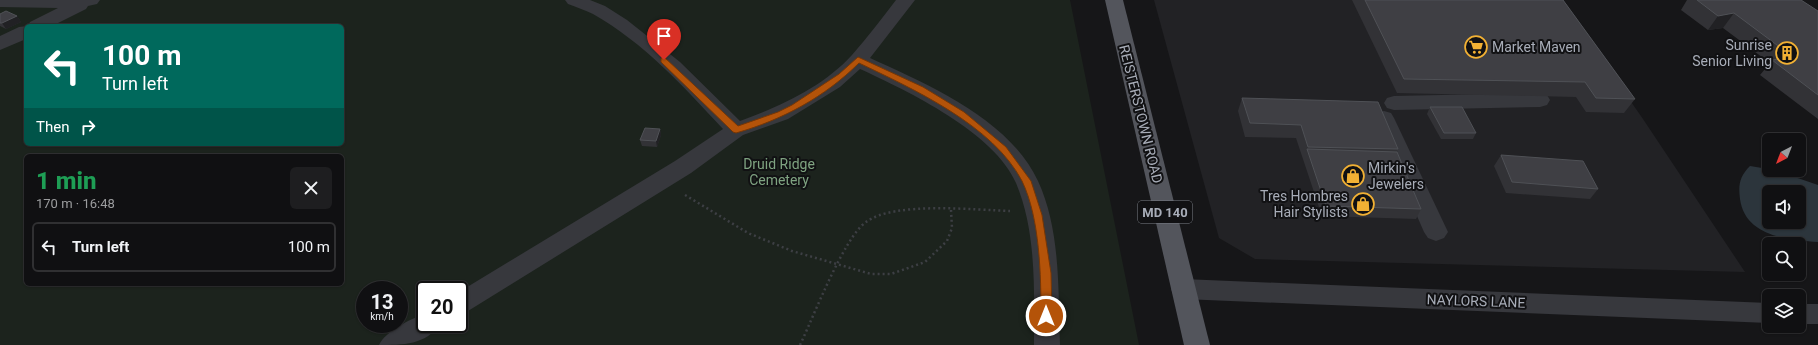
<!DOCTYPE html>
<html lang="en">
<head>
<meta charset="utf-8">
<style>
	:root { --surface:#101012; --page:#1e1e20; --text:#f1f3f6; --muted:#9c9d9f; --line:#303032 }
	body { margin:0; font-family:Roboto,sans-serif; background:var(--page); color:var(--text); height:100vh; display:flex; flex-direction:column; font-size:15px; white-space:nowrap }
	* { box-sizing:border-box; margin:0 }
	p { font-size:13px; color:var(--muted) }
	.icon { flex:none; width:22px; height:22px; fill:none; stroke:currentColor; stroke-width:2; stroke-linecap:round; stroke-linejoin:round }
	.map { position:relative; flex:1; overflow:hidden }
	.details { position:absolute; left:24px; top:154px; width:320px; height:132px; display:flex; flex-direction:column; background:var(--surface); border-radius:6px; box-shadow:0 1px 3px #0004,0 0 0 1px var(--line) }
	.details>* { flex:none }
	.hud { position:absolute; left:24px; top:24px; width:320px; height:122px; border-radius:6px; box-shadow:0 1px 3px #0004,0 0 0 1px var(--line); background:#00695c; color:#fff; overflow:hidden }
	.needle { width:26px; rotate:222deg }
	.buttons { position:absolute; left:1762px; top:133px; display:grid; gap:8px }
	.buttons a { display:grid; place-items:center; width:44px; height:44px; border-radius:6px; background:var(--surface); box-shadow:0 1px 3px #0004,0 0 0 1px var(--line); font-size:20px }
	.speed { position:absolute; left:356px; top:281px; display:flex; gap:8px; font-size:20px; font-weight:700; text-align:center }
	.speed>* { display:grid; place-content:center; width:52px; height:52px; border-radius:50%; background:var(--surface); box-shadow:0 1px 3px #0004,0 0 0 1px var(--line); line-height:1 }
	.speed small { font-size:10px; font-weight:400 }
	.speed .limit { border:2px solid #111; border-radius:6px; background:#fff; color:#111 }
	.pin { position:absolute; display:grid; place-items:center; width:34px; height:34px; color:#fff; margin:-41px -17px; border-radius:50% 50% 50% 0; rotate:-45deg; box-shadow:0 0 4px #0007 }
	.pin .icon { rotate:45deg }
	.me { position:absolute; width:44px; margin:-22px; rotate:0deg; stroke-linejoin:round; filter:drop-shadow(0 0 3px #0008) }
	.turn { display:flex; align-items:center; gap:14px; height:84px; padding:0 12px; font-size:18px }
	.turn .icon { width:52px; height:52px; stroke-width:2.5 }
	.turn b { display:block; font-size:28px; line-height:34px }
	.then { display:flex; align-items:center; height:38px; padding:0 12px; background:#0003; gap:8px; font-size:15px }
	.round { display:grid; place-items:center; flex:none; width:42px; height:42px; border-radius:6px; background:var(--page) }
	.summary { display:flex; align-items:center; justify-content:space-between; height:68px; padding:0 12px }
	h1 { font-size:24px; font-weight:800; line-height:30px; color:#1e9e55 }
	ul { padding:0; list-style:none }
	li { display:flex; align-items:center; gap:12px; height:50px; margin:0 8px 6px; padding:0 4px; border:2px solid var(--line); border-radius:6px }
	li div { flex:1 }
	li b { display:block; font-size:15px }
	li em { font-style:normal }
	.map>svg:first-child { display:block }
</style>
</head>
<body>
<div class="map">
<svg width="1818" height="345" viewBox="0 0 1818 345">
	<rect width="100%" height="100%" fill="#161618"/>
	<!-- built -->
	<path fill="#222225" d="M1154 0H1560L1643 119 1745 272 1255 259 1219 238Z"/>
	<!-- green -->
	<path fill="#1c231d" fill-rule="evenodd" d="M0 0H1070L1139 345H0ZM26 26H342V144H26ZM26 156H342V284H26ZM365 290H399V324H365ZM425 290H459V324H425Z"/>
	<!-- water -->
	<path fill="#2c353c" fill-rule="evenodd" d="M1750 166 1774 170 1818 185V242C1787 240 1745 236 1740 199 1738 184 1740 176 1750 166ZM1769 192H1799V222H1769Z"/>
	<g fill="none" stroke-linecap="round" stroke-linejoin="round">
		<!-- path -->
		<g stroke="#3d3f44" stroke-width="2.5" stroke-dasharray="2 3" stroke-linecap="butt">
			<path d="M685 195 748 233 792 251 871 274H891L925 262 947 241 952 228 951 210"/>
			<path d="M800 345C813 318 844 237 866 222 894 201 975 210 1010 211"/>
		</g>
		<!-- minor -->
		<g fill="#37383d" fill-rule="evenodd">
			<path d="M0 0H100L97 4 88 6 86 9 52 26H26V39L0 50V36L19 27 28 26 30 22 58 8 0 7Z"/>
			<path d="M565 0H590L605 6 627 20 680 62 740 121C779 107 823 87 852 55 868 37 882 18 896 0H915L870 58C929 85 1009 119 1038 181 1061 231 1058 291 1060 345H1034C1034 292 1037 233 1016 183 995 133 908 91 860 69L840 87 788 119 743 135 691 173 468 311 459 314V292L675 161 723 129C684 87 643 42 593 14 585 10 576 7 568 4Z"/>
			<path d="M1540 93 1547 95 1550 100 1547 105 1540 107 1394 110 1387 108 1384 103 1387 98 1394 96Z"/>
			<path d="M1384 111 1391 113 1394 118 1448 232 1444 238 1436 241 1428 238 1424 232 1374 118 1377 113Z"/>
			<path d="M1183 279 1769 303V323L1183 299 1174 296 1171 289 1174 282Z"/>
			<rect x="1799" y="304" width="19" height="20"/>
			<path d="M425 314V324H439C427 345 402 345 379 345 386 331 410 319 425 314Z"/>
		</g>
		<!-- major -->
		<path fill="#53555c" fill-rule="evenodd" d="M1105 0H1123L1210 345H1184Z"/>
	</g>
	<!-- wall -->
	<g fill="#323236">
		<path d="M1352 0H1563L1635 99 1624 113 1586 112 1576 97 1397 93Z"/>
		<path d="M1687 0H1801L1818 11V119L1760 75 1770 63 1723 28 1708 30 1681 10Z"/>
		<path d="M0 14 17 16 21 22 6 29 0 26Z"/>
		<path d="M1242 98 1398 149 1397 152 1421 209 1416 219 1322 216 1296 138 1245 137 1238 111Z"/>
		<path d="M1430 107 1476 133 1473 139H1441L1427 114Z"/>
		<path d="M660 129 661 135 657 147 642 146 640 140Z"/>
		<path d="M1501 155 1598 189 1590 199 1506 193 1494 166Z"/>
	</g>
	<!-- shaded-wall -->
	<g fill="#212124">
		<path d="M1734 13 1723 28 1708 30 1718 16Z"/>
		<path d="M17 16 21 22 6 29 2 23Z"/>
		<path d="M660 129 661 135 657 147 656 141Z"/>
	</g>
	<!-- building -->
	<g fill="#3f3f44" stroke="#4f5156">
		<path d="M1365 0H1563L1635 99 1596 98 1585 82 1404 79Z"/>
		<path d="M1697 0H1801L1818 11V95L1772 60 1793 57 1734 13 1718 16Z"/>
		<path d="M6 11 17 16 2 23H0V14Z"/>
		<path d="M1242 98 1378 102 1398 149 1308 147 1301 125 1250 123Z"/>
		<path d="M1430 107H1462L1476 133H1444Z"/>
		<path d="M645 128 660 129 656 141 640 140Z"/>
		<path d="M1307 149 1397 152 1421 209 1326 206Z"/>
		<path d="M1501 155 1583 161 1598 189 1512 182Z"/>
	</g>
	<!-- route -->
	<path fill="#b45309" stroke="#753606" d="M664 57 738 126 778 112 792 105 839 74 858 57 923 87 964 112 1006 147 1031 181 1042 215 1051 273 1052 316 1050 319H1043L1041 316C1041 276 1040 218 1022 181 993 125 913 89 859 63 825 97 782 120 736 133L733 132 661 62V58Z"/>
	<!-- icons -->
	<defs>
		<g id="supermarket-ring" transform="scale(1.15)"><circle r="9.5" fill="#111113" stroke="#f2b134" stroke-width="1.5"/><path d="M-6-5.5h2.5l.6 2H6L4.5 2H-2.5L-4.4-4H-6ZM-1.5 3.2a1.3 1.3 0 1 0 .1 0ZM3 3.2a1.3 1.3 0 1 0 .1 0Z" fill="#f2b134"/></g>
		<g id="building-ring" transform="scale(1.15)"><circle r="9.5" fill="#111113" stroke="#f2b134" stroke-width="1.5"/><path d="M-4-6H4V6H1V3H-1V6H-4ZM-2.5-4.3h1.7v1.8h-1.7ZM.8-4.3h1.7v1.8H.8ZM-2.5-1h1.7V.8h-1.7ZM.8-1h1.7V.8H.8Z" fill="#f2b134"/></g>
		<g id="shop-ring" transform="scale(1.15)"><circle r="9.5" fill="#111113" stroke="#f2b134" stroke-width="1.5"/><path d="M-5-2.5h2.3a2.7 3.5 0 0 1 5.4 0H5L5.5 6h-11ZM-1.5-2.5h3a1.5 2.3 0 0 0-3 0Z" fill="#f2b134"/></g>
	</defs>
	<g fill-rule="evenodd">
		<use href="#supermarket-ring" x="1476" y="47"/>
		<use href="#building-ring" x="1787" y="53"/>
		<use href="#shop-ring" x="1353" y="176"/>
		<use href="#shop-ring" x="1363" y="204"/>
	</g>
	<g text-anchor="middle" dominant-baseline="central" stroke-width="4" stroke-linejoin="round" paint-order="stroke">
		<!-- shield labels -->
		<rect fill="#111113" stroke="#7b7e86" stroke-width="1" x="1138" y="201" width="54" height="22" rx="3"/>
		<g font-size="13" font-weight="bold" fill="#a8adb8">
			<text x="1165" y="212">MD 140</text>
		</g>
		<!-- poi labels -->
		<g font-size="14" fill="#a8adb8" stroke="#111113" text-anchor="end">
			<text x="1772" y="45">Sunrise<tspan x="1772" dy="16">Senior Living</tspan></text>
			<text x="1492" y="47" text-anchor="start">Market Maven</text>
			<text x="1368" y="168" text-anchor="start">Mirkin's<tspan x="1368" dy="16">Jewelers</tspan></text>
			<text x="1348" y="196">Tres Hombres<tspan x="1348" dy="16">Hair Stylists</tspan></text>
		</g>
		<!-- street labels -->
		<g font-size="14" fill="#a8adb8" stroke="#111113">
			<text transform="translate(1141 114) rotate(76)">REISTERSTOWN ROAD</text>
			<text transform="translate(1476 301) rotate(2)">NAYLORS LANE</text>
		</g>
		<!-- park labels -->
		<g font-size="14" fill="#7fa381" stroke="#111113">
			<text x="779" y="164">Druid Ridge<tspan x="779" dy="16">Cemetery</tspan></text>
		</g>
	</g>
</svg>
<div class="buttons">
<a><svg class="needle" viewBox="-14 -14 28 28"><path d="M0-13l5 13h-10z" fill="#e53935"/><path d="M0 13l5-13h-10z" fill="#9c9d9f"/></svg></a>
<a><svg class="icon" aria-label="sound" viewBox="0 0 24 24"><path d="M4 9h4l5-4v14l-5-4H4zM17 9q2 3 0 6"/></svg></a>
<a><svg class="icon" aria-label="search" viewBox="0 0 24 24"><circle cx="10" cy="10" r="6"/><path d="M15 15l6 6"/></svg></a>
<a><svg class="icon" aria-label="layers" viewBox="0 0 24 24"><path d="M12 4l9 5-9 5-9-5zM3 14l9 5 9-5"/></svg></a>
</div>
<div class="speed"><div>13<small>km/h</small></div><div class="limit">20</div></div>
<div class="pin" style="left:664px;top:60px;background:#d93025"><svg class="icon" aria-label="arrive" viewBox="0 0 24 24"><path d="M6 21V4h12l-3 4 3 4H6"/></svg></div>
<svg class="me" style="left:1046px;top:316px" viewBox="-20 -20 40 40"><circle r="17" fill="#b45309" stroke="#fff" stroke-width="3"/><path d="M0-11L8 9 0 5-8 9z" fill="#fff"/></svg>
<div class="hud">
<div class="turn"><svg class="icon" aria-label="left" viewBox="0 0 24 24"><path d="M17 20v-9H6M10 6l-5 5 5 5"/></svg><div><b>100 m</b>Turn left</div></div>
<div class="then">Then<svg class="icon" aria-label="right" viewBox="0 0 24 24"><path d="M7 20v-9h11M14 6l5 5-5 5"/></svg></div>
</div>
<section class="details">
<div class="summary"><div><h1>1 min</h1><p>170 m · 16:48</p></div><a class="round"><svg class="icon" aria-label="close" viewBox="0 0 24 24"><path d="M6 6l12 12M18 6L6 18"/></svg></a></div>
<ul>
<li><svg class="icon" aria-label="left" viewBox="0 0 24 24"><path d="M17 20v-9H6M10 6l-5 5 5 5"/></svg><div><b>Turn left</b></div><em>100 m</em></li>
</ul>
</section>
</div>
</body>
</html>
